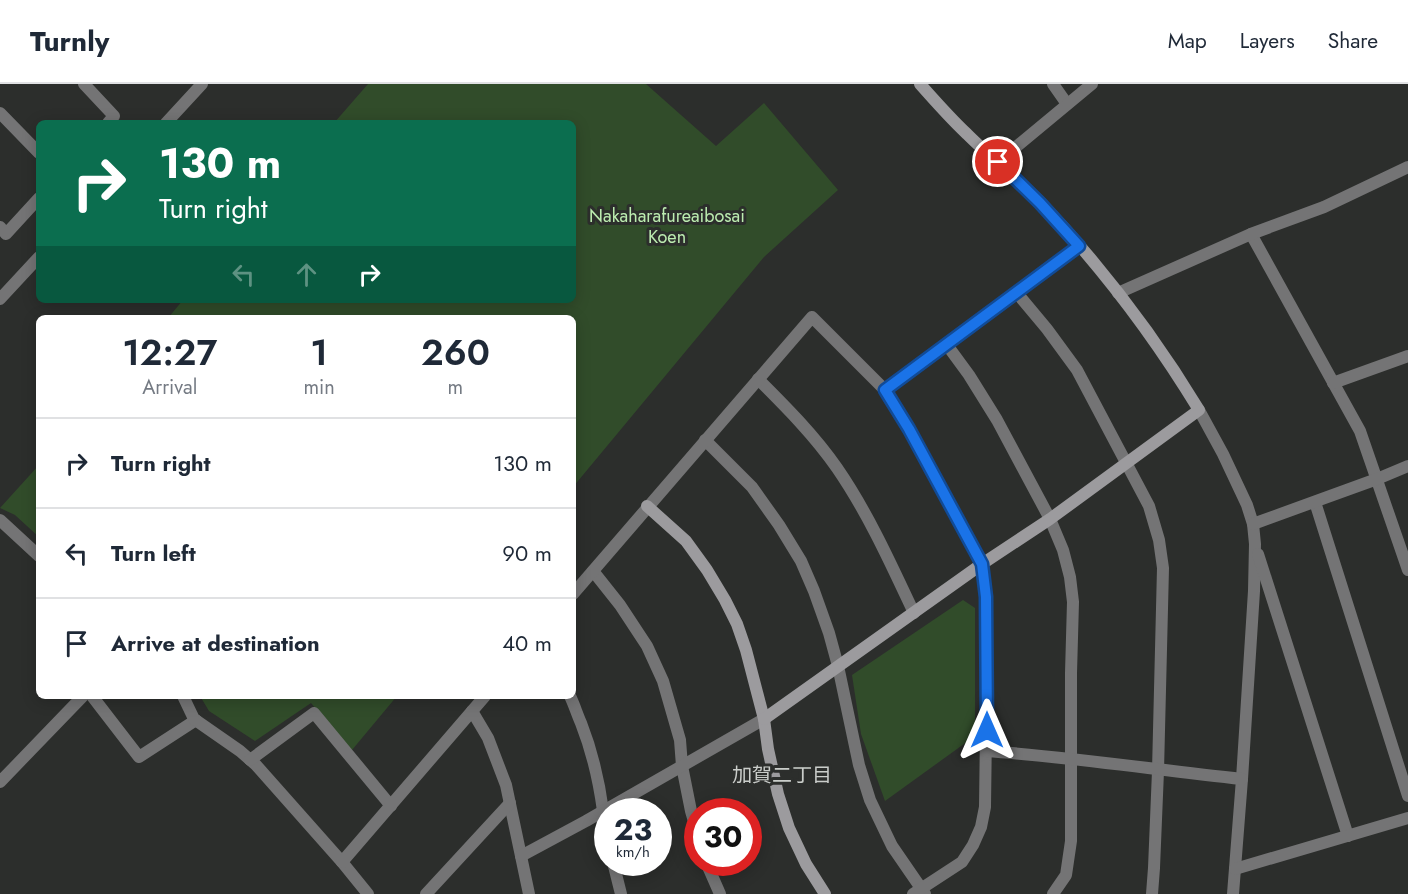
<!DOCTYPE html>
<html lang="en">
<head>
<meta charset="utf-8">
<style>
	:root { --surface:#fff; --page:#f6f6f7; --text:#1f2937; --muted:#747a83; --line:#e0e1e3 }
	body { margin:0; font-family:Jost,"Noto Sans JP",sans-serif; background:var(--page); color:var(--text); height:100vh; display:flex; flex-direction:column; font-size:22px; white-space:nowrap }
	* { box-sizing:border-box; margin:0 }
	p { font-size:20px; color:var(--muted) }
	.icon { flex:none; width:33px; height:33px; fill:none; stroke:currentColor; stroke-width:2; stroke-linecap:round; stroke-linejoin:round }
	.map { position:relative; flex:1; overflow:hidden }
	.details { position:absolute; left:36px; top:231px; width:540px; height:384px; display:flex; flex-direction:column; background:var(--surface); border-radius:9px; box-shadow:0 3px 15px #0003 }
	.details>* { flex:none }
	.hud { position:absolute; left:36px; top:36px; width:540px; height:183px; border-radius:9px; box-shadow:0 3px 15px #0003; background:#0b6e4f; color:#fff; overflow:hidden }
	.speed { position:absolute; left:594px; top:714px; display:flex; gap:12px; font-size:30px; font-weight:700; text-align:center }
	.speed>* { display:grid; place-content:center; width:78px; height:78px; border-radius:50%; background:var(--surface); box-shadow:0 3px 15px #0003; line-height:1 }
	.speed small { font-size:15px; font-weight:400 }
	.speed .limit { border:9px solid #d22; background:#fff; color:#111 }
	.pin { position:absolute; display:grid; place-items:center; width:51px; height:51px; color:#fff; margin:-26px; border:3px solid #fff; border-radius:50%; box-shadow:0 2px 6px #0007 }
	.me { position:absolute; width:66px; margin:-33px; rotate:0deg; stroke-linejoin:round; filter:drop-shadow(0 0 4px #0008) }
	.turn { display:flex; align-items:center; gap:21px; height:126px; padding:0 24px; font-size:27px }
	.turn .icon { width:78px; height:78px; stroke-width:2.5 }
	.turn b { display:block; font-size:42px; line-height:51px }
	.lanes { display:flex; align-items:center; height:57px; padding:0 24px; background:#0003; justify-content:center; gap:30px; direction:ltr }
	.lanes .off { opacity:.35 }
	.eta { display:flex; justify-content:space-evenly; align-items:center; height:102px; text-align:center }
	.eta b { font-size:36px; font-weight:600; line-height:42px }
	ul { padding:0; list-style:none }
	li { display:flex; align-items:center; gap:18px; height:90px; padding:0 24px; border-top:2px solid var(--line) }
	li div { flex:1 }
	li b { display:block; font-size:22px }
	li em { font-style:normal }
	header { display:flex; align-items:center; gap:36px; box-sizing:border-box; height:84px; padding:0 30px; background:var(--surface); border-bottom:2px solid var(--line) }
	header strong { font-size:28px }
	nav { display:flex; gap:33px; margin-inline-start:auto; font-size:21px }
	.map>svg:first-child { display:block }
</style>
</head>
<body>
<header>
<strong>Turnly</strong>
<nav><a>Map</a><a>Layers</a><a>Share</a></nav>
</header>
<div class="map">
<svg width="1408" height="810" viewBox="0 0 1408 810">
	<rect width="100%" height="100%" fill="#2c2e2c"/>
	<!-- green -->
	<g fill="#314c2a">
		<path d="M368 0H646L716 62 764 19 838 106 764 173 573 403V234H168L183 216H573V39H334Z"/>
		<path d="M39 381V453L15 431 0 424Z"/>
		<path d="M963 516 975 524V652L885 717 861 650 852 591Z"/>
		<path d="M200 612H397L352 666 311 619 255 657 209 627Z"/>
	</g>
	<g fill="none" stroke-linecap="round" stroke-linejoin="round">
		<!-- street -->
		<g stroke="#747475" stroke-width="12">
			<path d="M84 0 114 32 108 39"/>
			<path d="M1053 0 1067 20"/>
			<path d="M0 29 39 69"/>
			<path d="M166 39 202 0"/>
			<path d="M998 78 1092 0"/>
			<path d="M0 143 6 150 39 114"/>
			<path d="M1251 150 1360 347 1408 486"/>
			<path d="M1017 209 1079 162"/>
			<path d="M1118 209 1251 150 1324 123 1408 83"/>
			<path d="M0 215 39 173"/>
			<path d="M947 261 969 291 997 336 1050 435 1063 466 1070 493 1073 518 1071 589V757L1066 791 1053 810"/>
			<path d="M758 295C786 323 814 351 837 384 868 429 891 480 914 529"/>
			<path d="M1333 299 1408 272"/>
			<path d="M885 306 1017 209 1047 245 1077 286 1149 422 1159 456 1163 484 1158 687 1154 784 1152 810"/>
			<path d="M1199 326 1223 370 1247 421 1253 440 1255 460 1254 507 1242 695 1233 810"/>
			<path d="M705 356 752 403 779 441 801 477 814 507 829 549 838 582 859 681 870 716 892 762 925 810"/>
			<path d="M1315 418 1408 712"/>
			<path d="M0 436 39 472"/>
			<path d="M1253 440 1377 395 1408 382"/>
			<path d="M1258 470 1348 752"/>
			<path d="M593 487 620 521 647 562 663 597 680 656 682 682 691 727 698 751"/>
			<path d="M573 510 812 233 885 306 909 345 982 480 986 513V646L985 723 981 743 973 761 962 778 913 810"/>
			<path d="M92 612 139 673 196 636"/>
			<path d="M183 612 194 635 240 667 256 681 342 778 368 810"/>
			<path d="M570 612C574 620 577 630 581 639 592 667 599 697 603 727"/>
			<path d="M472 627 488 654 506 701 529 810"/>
			<path d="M986 667C1072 673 1157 686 1242 695"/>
			<path d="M250 676 314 629 391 722"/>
			<path d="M0 698 83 612"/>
			<path d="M605 726 608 755"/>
			<path d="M521 772 586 737 764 635"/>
			<path d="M342 778 485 612"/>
			<path d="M613 778 621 810"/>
			<path d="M706 778 720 810"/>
			<path d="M1235 785 1408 734"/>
			<path d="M426 810 510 719"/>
		</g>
		<!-- secondary -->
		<g stroke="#9c9b9e" stroke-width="12">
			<path d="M647 422 686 457 707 486 725 516 737 540 746 566 764 635 768 665 778 710 789 744 806 780 825 810"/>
			<path d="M764 635 982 480 1050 435 1199 326C1154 252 1101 182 1041 119 1018 95 991 74 967 50 951 35 935 17 920 0"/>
		</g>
	</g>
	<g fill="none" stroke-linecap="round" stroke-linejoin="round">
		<!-- route casing -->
		<g stroke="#114b97" stroke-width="15">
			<path id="route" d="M987 646 986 513 982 480 909 345 885 306 1079 162 1040 119 998 78"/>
		</g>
		<!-- route -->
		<use href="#route" stroke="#1a73e8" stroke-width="10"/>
	</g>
	<g text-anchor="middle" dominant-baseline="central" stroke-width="6" stroke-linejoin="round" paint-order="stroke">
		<!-- park labels -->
		<g font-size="18" fill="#bcecb0" stroke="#2c2e2c">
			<text x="667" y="132">Nakaharafureaibosai<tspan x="667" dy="21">Koen</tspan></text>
		</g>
		<!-- neighbourhood labels -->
		<g font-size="20" fill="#cacdca" stroke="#2c2e2c">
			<text x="782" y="691">加賀二丁目</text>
		</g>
	</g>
</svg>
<div class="speed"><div>23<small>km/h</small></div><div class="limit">30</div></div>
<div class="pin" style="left:998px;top:78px;background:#d93025"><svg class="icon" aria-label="arrive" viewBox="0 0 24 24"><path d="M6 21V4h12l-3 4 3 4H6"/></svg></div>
<svg class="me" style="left:987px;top:646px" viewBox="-20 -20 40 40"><path d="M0-17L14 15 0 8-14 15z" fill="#1a73e8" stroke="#fff" stroke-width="4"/></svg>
<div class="hud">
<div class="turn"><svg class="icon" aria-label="right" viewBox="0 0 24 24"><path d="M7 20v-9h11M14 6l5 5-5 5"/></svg><div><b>130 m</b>Turn right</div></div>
<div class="lanes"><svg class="icon off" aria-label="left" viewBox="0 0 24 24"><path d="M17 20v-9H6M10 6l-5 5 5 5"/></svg><svg class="icon off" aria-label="ahead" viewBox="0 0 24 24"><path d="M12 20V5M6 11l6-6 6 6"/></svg><svg class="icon" aria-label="right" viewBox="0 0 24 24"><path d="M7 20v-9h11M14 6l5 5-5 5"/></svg></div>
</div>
<section class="details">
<div class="eta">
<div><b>12:27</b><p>Arrival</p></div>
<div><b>1</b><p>min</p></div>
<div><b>260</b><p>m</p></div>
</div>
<ul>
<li><svg class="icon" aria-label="right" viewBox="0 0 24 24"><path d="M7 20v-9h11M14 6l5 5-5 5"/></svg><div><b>Turn right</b></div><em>130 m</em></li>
<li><svg class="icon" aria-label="left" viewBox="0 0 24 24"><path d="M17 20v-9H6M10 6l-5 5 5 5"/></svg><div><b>Turn left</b></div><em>90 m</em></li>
<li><svg class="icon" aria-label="arrive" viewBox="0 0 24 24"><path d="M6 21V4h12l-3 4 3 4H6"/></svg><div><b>Arrive at destination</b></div><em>40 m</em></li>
</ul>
</section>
</div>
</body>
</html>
